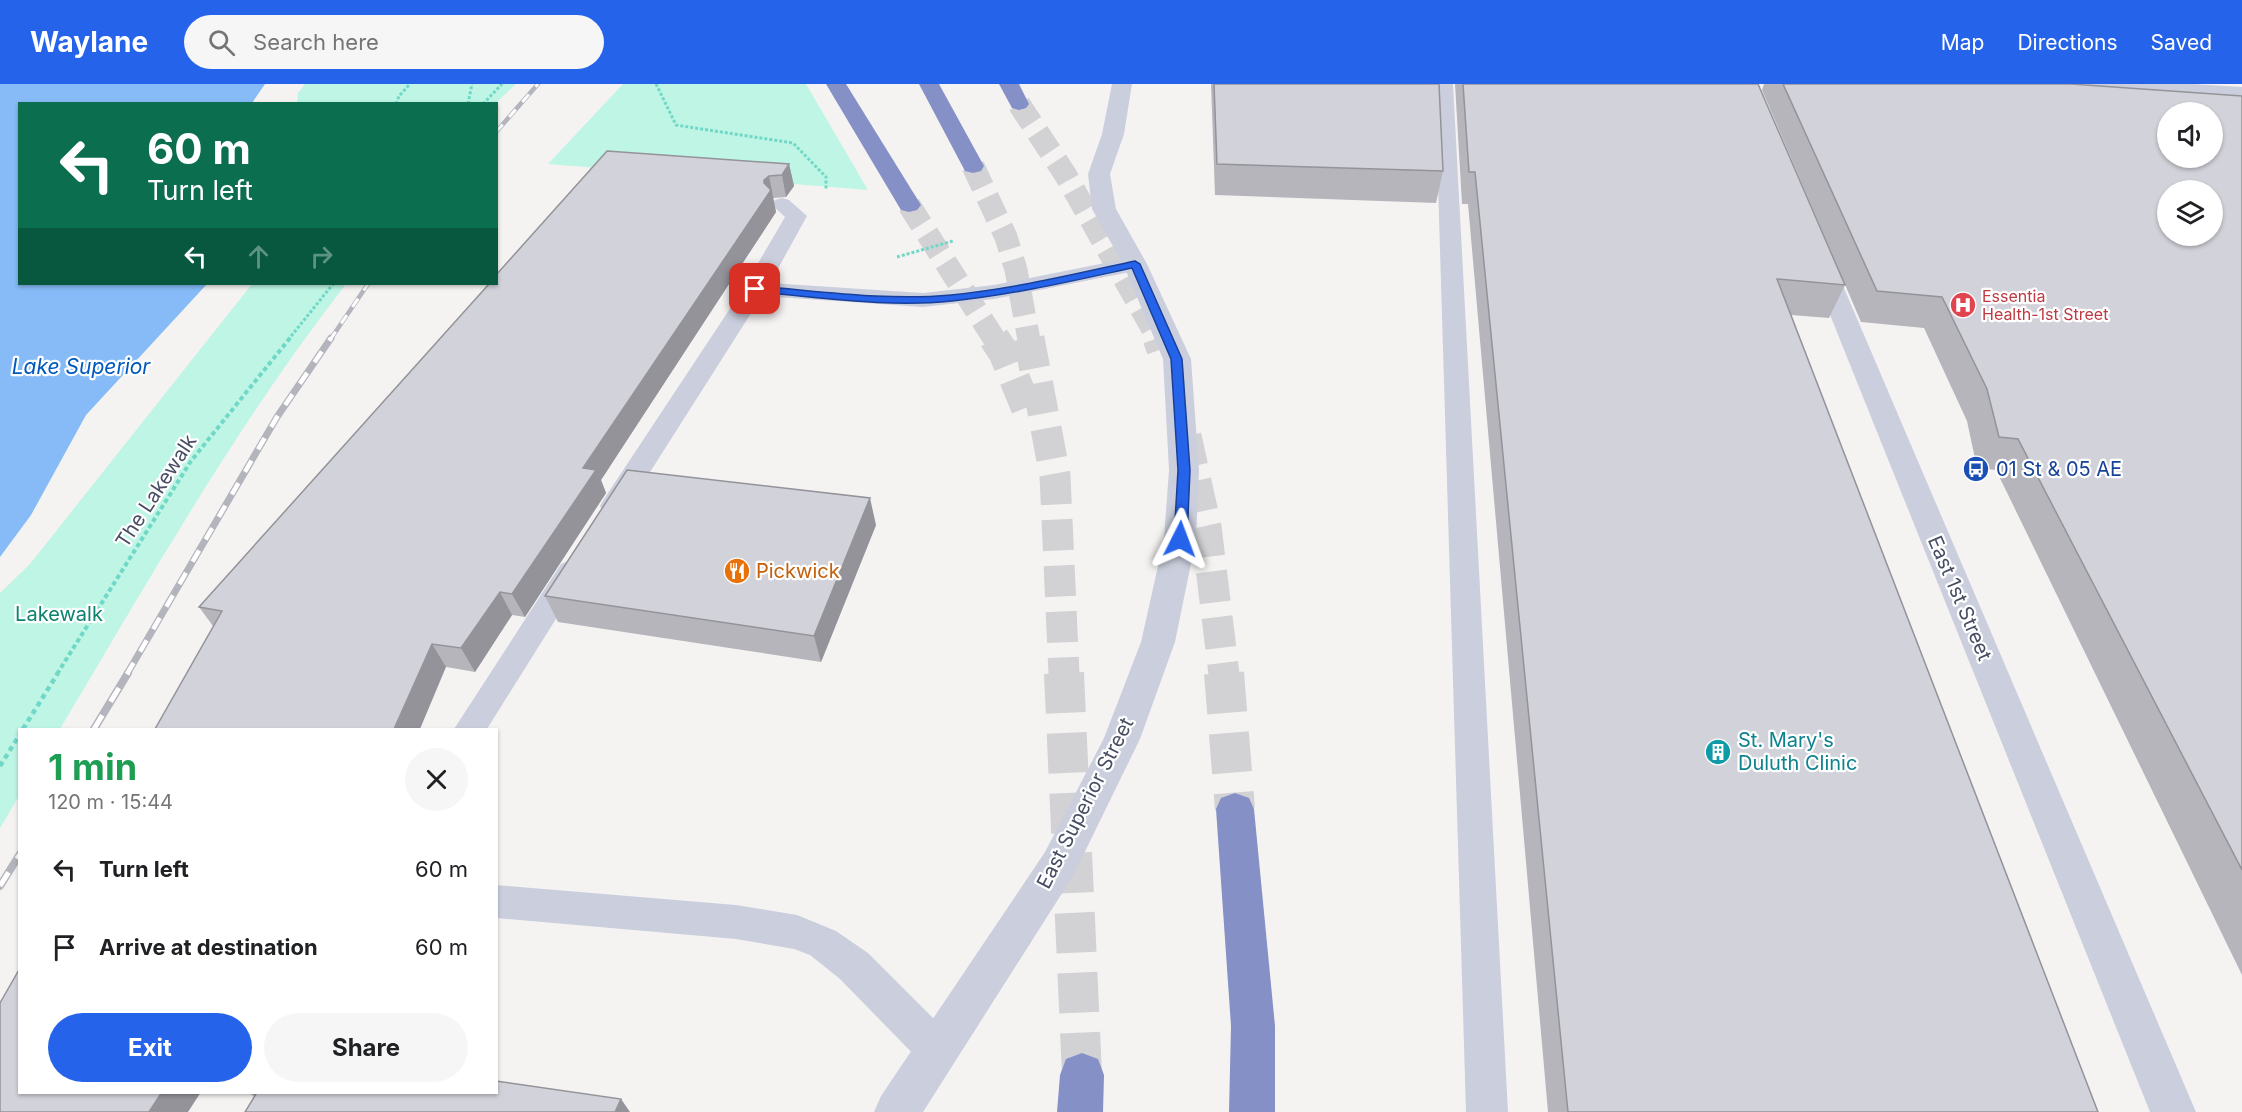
<!DOCTYPE html>
<html lang="en">
<head>
<meta charset="utf-8">
<style>
	:root { --surface:#fff; --page:#f6f6f6; --text:#202124; --muted:#757577; --accent:#2563eb }
	body { margin:0; font-family:Inter,sans-serif; background:var(--page); color:var(--text); height:100vh; display:flex; flex-direction:column; font-size:22px; white-space:nowrap }
	* { box-sizing:border-box; margin:0 }
	p { font-size:20px; color:var(--muted) }
	.icon { flex:none; width:33px; height:33px; fill:none; stroke:currentColor; stroke-width:2; stroke-linecap:round; stroke-linejoin:round }
	.map { position:relative; flex:1; overflow:hidden }
	.sheet { position:absolute; left:18px; top:644px; width:480px; height:366px; display:flex; flex-direction:column; background:var(--surface); border-radius:0px; box-shadow:0 2px 4px #0004 }
	.sheet>* { flex:none }
	.banner { position:absolute; left:18px; top:18px; width:480px; height:183px; border-radius:0px; box-shadow:0 2px 4px #0004; background:#0b6e4f; color:#fff; overflow:hidden }
	.controls { position:absolute; left:2157px; top:18px; display:grid; gap:12px }
	.controls a { display:grid; place-items:center; width:66px; height:66px; border-radius:50%; background:var(--surface); box-shadow:0 2px 4px #0004; font-size:30px }
	.pin { position:absolute; display:grid; place-items:center; width:51px; height:51px; color:#fff; margin:-26px; border-radius:12px; box-shadow:0 3px 9px #0006 }
	.me { position:absolute; width:66px; margin:-33px; rotate:3deg; stroke-linejoin:round; filter:drop-shadow(0 0 4px #0008) }
	.turn { display:flex; align-items:center; gap:21px; height:126px; padding:0 30px; font-size:27px }
	.turn .icon { width:78px; height:78px; stroke-width:2.5 }
	.turn b { display:block; font-size:42px; line-height:51px }
	.lanes { display:flex; align-items:center; height:57px; padding:0 30px; background:#0003; justify-content:center; gap:30px; direction:ltr }
	.lanes .off { opacity:.35 }
	.round { display:grid; place-items:center; flex:none; width:63px; height:63px; border-radius:32px; background:var(--page) }
	.summary { display:flex; align-items:center; justify-content:space-between; height:102px; padding:0 30px }
	h1 { font-size:36px; font-weight:700; line-height:45px; color:#1e9e55 }
	.cta { display:flex; gap:12px; margin-top:auto; padding:12px 30px }
	.cta a { flex:1; height:69px; border-radius:36px; background:var(--accent); color:#fff; font-size:24px; font-weight:700; line-height:69px; text-align:center }
	.cta a+a { background:var(--page); color:var(--text) }
	ul { padding:0; list-style:none }
	li { display:flex; align-items:center; gap:18px; height:78px; padding:0 30px }
	li div { flex:1 }
	li b { display:block; font-size:22px }
	li em { font-style:normal }
	header { display:flex; align-items:center; gap:36px; box-sizing:border-box; height:84px; padding:0 30px; background:var(--accent); color:#fff }
	header strong { font-size:28px }
	nav { display:flex; gap:33px; margin-inline-start:auto; font-size:21px }
	.search { width:420px; height:54px; background:var(--page); display:flex; align-items:center; gap:15px; box-sizing:border-box; padding:0 21px; border-radius:33px; color:var(--muted); font-size:22px }
	.map>svg:first-child { display:block }
</style>
</head>
<body>
<header>
<strong>Waylane</strong>
<div class="search"><svg class="icon" aria-label="search" viewBox="0 0 24 24"><circle cx="10" cy="10" r="6"/><path d="M15 15l6 6"/></svg>Search here</div>
<nav><a>Map</a><a>Directions</a><a>Saved</a></nav>
</header>
<div class="map">
<svg width="2242" height="1028" viewBox="0 0 2242 1028">
	<rect width="100%" height="100%" fill="#f5f3f2"/>
	<!-- green -->
	<g fill="#bef5e5">
		<path d="M302 0H516L496 19 294 20Z"/>
		<path d="M623 0H806L868 106 548 80Z"/>
		<path d="M249 200H346C238 339 150 494 60 645H20L19 712 0 744V506Z"/>
	</g>
	<!-- water -->
	<path fill="#86bbf7" d="M0 0H302L294 19 20 20V200H249L0 506Z"/>
	<!-- pier -->
	<g fill="#f5f3f2">
		<path d="M265 0H305L298 9 297 20 252 19Z"/>
		<path d="M207 200H252L30 480 0 509V473L31 431 86 331Z"/>
	</g>
	<g fill="none" stroke-linecap="round" stroke-linejoin="round">
		<!-- motorway-tunnel-far2 -->
		<g stroke="#d2d2d5" stroke-width="23" stroke-dasharray="23 11" stroke-linecap="butt">
			<path d="M1019 20 1065 90 1159 256"/>
			<path d="M973 82 1006 153 1016 186 1029 256"/>
			<path d="M909 121 995 256"/>
		</g>
		<!-- motorway-tunnel-far1 -->
		<g stroke="#d2d2d5" stroke-width="31" stroke-dasharray="31 15" stroke-linecap="butt">
			<path d="M994 254 1004 269 1031 335"/>
			<path d="M1029 254 1055 392 1064 590"/>
			<path d="M1158 254 1162 265"/>
			<path d="M1186 352 1206 443 1224 590"/>
		</g>
		<!-- motorway-tunnel -->
		<g stroke="#d2d2d5" stroke-width="40" stroke-dasharray="40 20" stroke-linecap="butt">
			<path d="M1064 589 1082 991"/>
			<path d="M1224 589 1235 725"/>
		</g>
		<!-- path-far2 -->
		<g stroke="#71d8c7" stroke-width="3" stroke-dasharray="3 2" stroke-linecap="butt">
			<path d="M656 0 676 41 793 59 826 93V106"/>
			<path d="M396 20 399 12 410 0"/>
			<path d="M468 20 472 0"/>
			<path d="M483 20 502 0"/>
			<path d="M897 173 953 157"/>
			<path d="M288 256 333 200"/>
		</g>
		<!-- path-far1 -->
		<path stroke="#71d8c7" stroke-width="4" stroke-dasharray="4.5 3" stroke-linecap="butt" d="M57 590 191 377 290 254"/>
		<!-- path -->
		<g stroke="#71d8c7" stroke-width="4.5" stroke-dasharray="5 4" stroke-linecap="butt">
			<path d="M23 645 58 589"/>
			<path d="M0 682 20 650"/>
		</g>
		<!-- service -->
		<g fill="#cbcfdd" fill-rule="evenodd">
			<path d="M1435 0H1453L1508 1028H1466Z"/>
			<path d="M782 114 789 116 807 132 770 199 923 209 994 201 1135 173 1143 175 1146 180 1143 185 1135 187 994 215 923 223 762 212 624 429 614 432 604 429 600 422 604 415 743 205 785 133 771 120 775 116Z"/>
			<path d="M571 476 581 480 586 487 487 645H454L561 480Z"/>
			<path d="M496 801 736 821 797 831 836 847 868 869 952 953 958 967 952 981 938 987 924 981 840 895 810 871 794 865 736 855 496 834Z"/>
		</g>
		<!-- minor -->
		<path fill="#cbcfdd" fill-rule="evenodd" d="M2078 0H2193L2242 3V15L2088 6 2081 4Z"/>
		<!-- tertiary -->
		<g fill="#cbcfdd" fill-rule="evenodd">
			<path d="M1112 0H1132L1124 50 1110 90 1116 125 1147 180 1191 275 1199 386 1196 455 1175 558 1140 655 1073 792 923 1028H874L881 1012 1045 768 1104 654 1141 558 1164 455 1169 386 1163 275 1123 180 1092 125 1088 90 1102 50Z"/>
			<path d="M1820 169 1829 171 1832 176 2196 1028H2150L1808 176 1811 171Z"/>
		</g>
		<!-- motorway -->
		<g fill="#8590c6" fill-rule="evenodd">
			<path d="M826 0H846L921 121 917 126 909 128 901 126Z"/>
			<path d="M919 0H939L984 82 981 87 973 89 965 87Z"/>
			<path d="M999 0H1019L1029 20 1026 24 1019 26 1012 24Z"/>
			<path d="M1235 709 1249 714 1254 725 1275 942V1028H1229L1231 942 1216 725 1221 714Z"/>
			<path d="M1082 969 1098 975 1104 991 1103 1028H1057L1060 991 1066 975Z"/>
		</g>
		<!-- rail-far2 casing -->
		<g stroke="#b4b4bd" stroke-width="4.5">
			<g id="rail-far2">
				<path d="M496 48 538 0"/>
				<path d="M330 256 368 200"/>
			</g>
		</g>
		<!-- rail-far1 casing -->
		<g stroke="#b4b4bd" stroke-width="7">
			<path id="rail-far1" d="M127 590 277 333 331 254"/>
		</g>
		<!-- rail casing -->
		<g stroke="#b4b4bd" stroke-width="8">
			<g id="rail">
				<path d="M94 645 128 589"/>
				<path d="M0 802 20 770"/>
			</g>
		</g>
		<!-- rail-far2 -->
		<use href="#rail-far2" stroke="#fff" stroke-width="3" stroke-dasharray="10" stroke-linecap="butt"/>
		<!-- rail-far1 -->
		<use href="#rail-far1" stroke="#fff" stroke-width="4.5" stroke-dasharray="13" stroke-linecap="butt"/>
		<!-- rail -->
		<use href="#rail" stroke="#fff" stroke-width="5" stroke-dasharray="16" stroke-linecap="butt"/>
	</g>
	<!-- wall -->
	<g fill="#b5b5bb">
		<path d="M1211 0H1439L1443 87 1436 119 1215 111Z"/>
		<path d="M1455 0H1758L1845 201 1829 234 1791 231 2098 1028H1548L1468 120H1462Z"/>
		<path d="M1764 0H2071L2242 12V891L1996 386 1977 384 1967 337 1924 244 1861 238 1762 6Z"/>
		<path d="M789 80 794 102 786 113 774 114 773 115 776 128 601 396 606 409 525 533 512 531 475 588 213 542 199 523 489 200Z"/>
		<path d="M876 441 821 578 558 538 545 512Z"/>
		<path d="M247 1008H496L255 1013Z"/>
	</g>
	<!-- shaded-wall -->
	<g fill="#939399">
		<path d="M789 80 794 102 786 113 782 91Z"/>
		<path d="M769 92 776 128 601 396 606 409 525 533 512 510 583 384 764 99V96Z"/>
		<path d="M870 414 876 441 821 578 814 552Z"/>
		<path d="M500 508 512 531 475 588 461 564Z"/>
		<path d="M432 560 446 583 420 645H394Z"/>
		<path d="M162 1008H201L188 1028H149Z"/>
		<path d="M621 1015 630 1028H615Z"/>
	</g>
	<!-- building -->
	<g fill="#d2d2da" stroke="#939399" stroke-width="1.5" fill-rule="evenodd">
		<path d="M1214 0H1439L1443 87 1217 80Z"/>
		<path d="M1463 0H1758L1845 201 1777 195 2098 1028H1568L1475 88H1469Z"/>
		<path d="M1783 0H2071L2242 12V786L2018 355 1999 353 1987 305 1942 213 1877 207ZM2168 28H2212V74H2168ZM2168 106H2212V152H2168Z"/>
		<path d="M607 67 789 80 782 91 769 92 764 96V99L771 106 583 384 596 386 512 510 500 508 461 564 432 560 394 645H155L222 527 199 523 489 200H496V191Z"/>
		<path d="M627 386 870 414 814 552 545 512Z"/>
		<path d="M20 884V1008H162L149 1028H0V919Z"/>
		<path d="M496 997 621 1015 615 1028H245L256 1010 253 1008H496Z"/>
	</g>
	<!-- route -->
	<path fill="#2563eb" stroke="#184099" stroke-width="1.5" d="M1135 177 1140 180 1182 275 1190 386 1187 455 1180 460 1174 455 1178 386 1171 275 1132 184C1072 197 1012 211 952 217 887 224 819 213 755 208L750 205 755 202C819 207 886 217 951 211 1013 205 1075 190 1135 177Z"/>
	<!-- icons -->
	<defs>
		<g id="hospital-disc" transform="scale(1.35)"><circle r="9.5" fill="#e0444e" stroke="#fff"/><path d="M-5-5h3v3.5h4V-5h3V5h-3V1.5h-4V5h-3Z" fill="#fff"/></g>
		<g id="bus-disc" transform="scale(1.35)"><circle r="9.5" fill="#1a4fb4" stroke="#fff"/><path d="M-5-6H5V4H4V6H2V4H-2V6H-4V4H-5ZM-3.5-4V0h7V-4ZM-3.5 1.2v1.5H-2V1.2ZM2 1.2v1.5H3.5V1.2Z" fill="#fff"/></g>
		<g id="restaurant-disc" transform="scale(1.35)"><circle r="9.5" fill="#e8710a" stroke="#fff"/><path d="M-5-6h1v4h1v-4h1v4h1v-4h1v5L-1.5 .5V6h-2V.5L-5-1ZM5-6V6H3V1.5H1.5Q1.5-4 5-6Z" fill="#fff"/></g>
		<g id="building-disc" transform="scale(1.35)"><circle r="9.5" fill="#0f9aa8" stroke="#fff"/><path d="M-4-6H4V6H1V3H-1V6H-4ZM-2.5-4.3h1.7v1.8h-1.7ZM.8-4.3h1.7v1.8H.8ZM-2.5-1h1.7V.8h-1.7ZM.8-1h1.7V.8H.8Z" fill="#fff"/></g>
	</defs>
	<g fill-rule="evenodd">
		<use href="#hospital-disc" x="1963" y="221"/>
		<use href="#bus-disc" x="1976" y="385"/>
		<use href="#restaurant-disc" x="737" y="487"/>
		<use href="#building-disc" x="1718" y="668"/>
	</g>
	<g text-anchor="middle" dominant-baseline="central" stroke-width="4.5" stroke-linejoin="round" paint-order="stroke">
		<!-- far-health labels -->
		<g font-size="16" fill="#be3a42" stroke="#fff" text-anchor="start">
			<text x="1982" y="212">Essentia<tspan x="1982" dy="18">Health-1st Street</tspan></text>
		</g>
		<!-- transit labels -->
		<g font-size="20" fill="#164399" stroke="#fff" text-anchor="start">
			<text x="1996" y="385">01 St &amp; 05 AE</text>
		</g>
		<!-- street labels -->
		<g font-size="20" fill="#474d63" stroke="#fff">
			<text transform="translate(156 407) rotate(-57)">The Lakewalk</text>
			<text transform="translate(1960 514) rotate(67)">East 1st Street</text>
			<text transform="translate(1085 719) rotate(-63)">East Superior Street</text>
		</g>
		<!-- food labels -->
		<g font-size="20" fill="#c56008" stroke="#fff" text-anchor="start">
			<text x="756" y="487">Pickwick</text>
		</g>
		<!-- park labels -->
		<g font-size="20" fill="#0c836f" stroke="#fff">
			<text x="59" y="530">Lakewalk</text>
		</g>
		<!-- culture labels -->
		<g font-size="20" fill="#0d838f" stroke="#fff" text-anchor="start">
			<text x="1738" y="656">St. Mary's<tspan x="1738" dy="23">Duluth Clinic</tspan></text>
		</g>
		<!-- water labels -->
		<g font-size="21" font-style="italic" fill="#0059bd" stroke="#fff">
			<text x="81" y="282">Lake Superior</text>
		</g>
	</g>
</svg>
<div class="controls">
<a><svg class="icon" aria-label="sound" viewBox="0 0 24 24"><path d="M4 9h4l5-4v14l-5-4H4zM17 9q2 3 0 6"/></svg></a>
<a><svg class="icon" aria-label="layers" viewBox="0 0 24 24"><path d="M12 4l9 5-9 5-9-5zM3 14l9 5 9-5"/></svg></a>
</div>
<div class="pin" style="left:755px;top:205px;background:#d93025"><svg class="icon" aria-label="arrive" viewBox="0 0 24 24"><path d="M6 21V4h12l-3 4 3 4H6"/></svg></div>
<svg class="me" style="left:1180px;top:455px" viewBox="-20 -20 40 40"><path d="M0-17L14 15 0 8-14 15z" fill="#2563eb" stroke="#fff" stroke-width="4"/></svg>
<div class="banner">
<div class="turn"><svg class="icon" aria-label="left" viewBox="0 0 24 24"><path d="M17 20v-9H6M10 6l-5 5 5 5"/></svg><div><b>60 m</b>Turn left</div></div>
<div class="lanes"><svg class="icon" aria-label="left" viewBox="0 0 24 24"><path d="M17 20v-9H6M10 6l-5 5 5 5"/></svg><svg class="icon off" aria-label="ahead" viewBox="0 0 24 24"><path d="M12 20V5M6 11l6-6 6 6"/></svg><svg class="icon off" aria-label="right" viewBox="0 0 24 24"><path d="M7 20v-9h11M14 6l5 5-5 5"/></svg></div>
</div>
<section class="sheet">
<div class="summary"><div><h1>1 min</h1><p>120 m · 15:44</p></div><a class="round"><svg class="icon" aria-label="close" viewBox="0 0 24 24"><path d="M6 6l12 12M18 6L6 18"/></svg></a></div>
<ul>
<li><svg class="icon" aria-label="left" viewBox="0 0 24 24"><path d="M17 20v-9H6M10 6l-5 5 5 5"/></svg><div><b>Turn left</b></div><em>60 m</em></li>
<li><svg class="icon" aria-label="arrive" viewBox="0 0 24 24"><path d="M6 21V4h12l-3 4 3 4H6"/></svg><div><b>Arrive at destination</b></div><em>60 m</em></li>
</ul>
<div class="cta"><a>Exit</a><a>Share</a></div>
</section>
</div>
</body>
</html>
